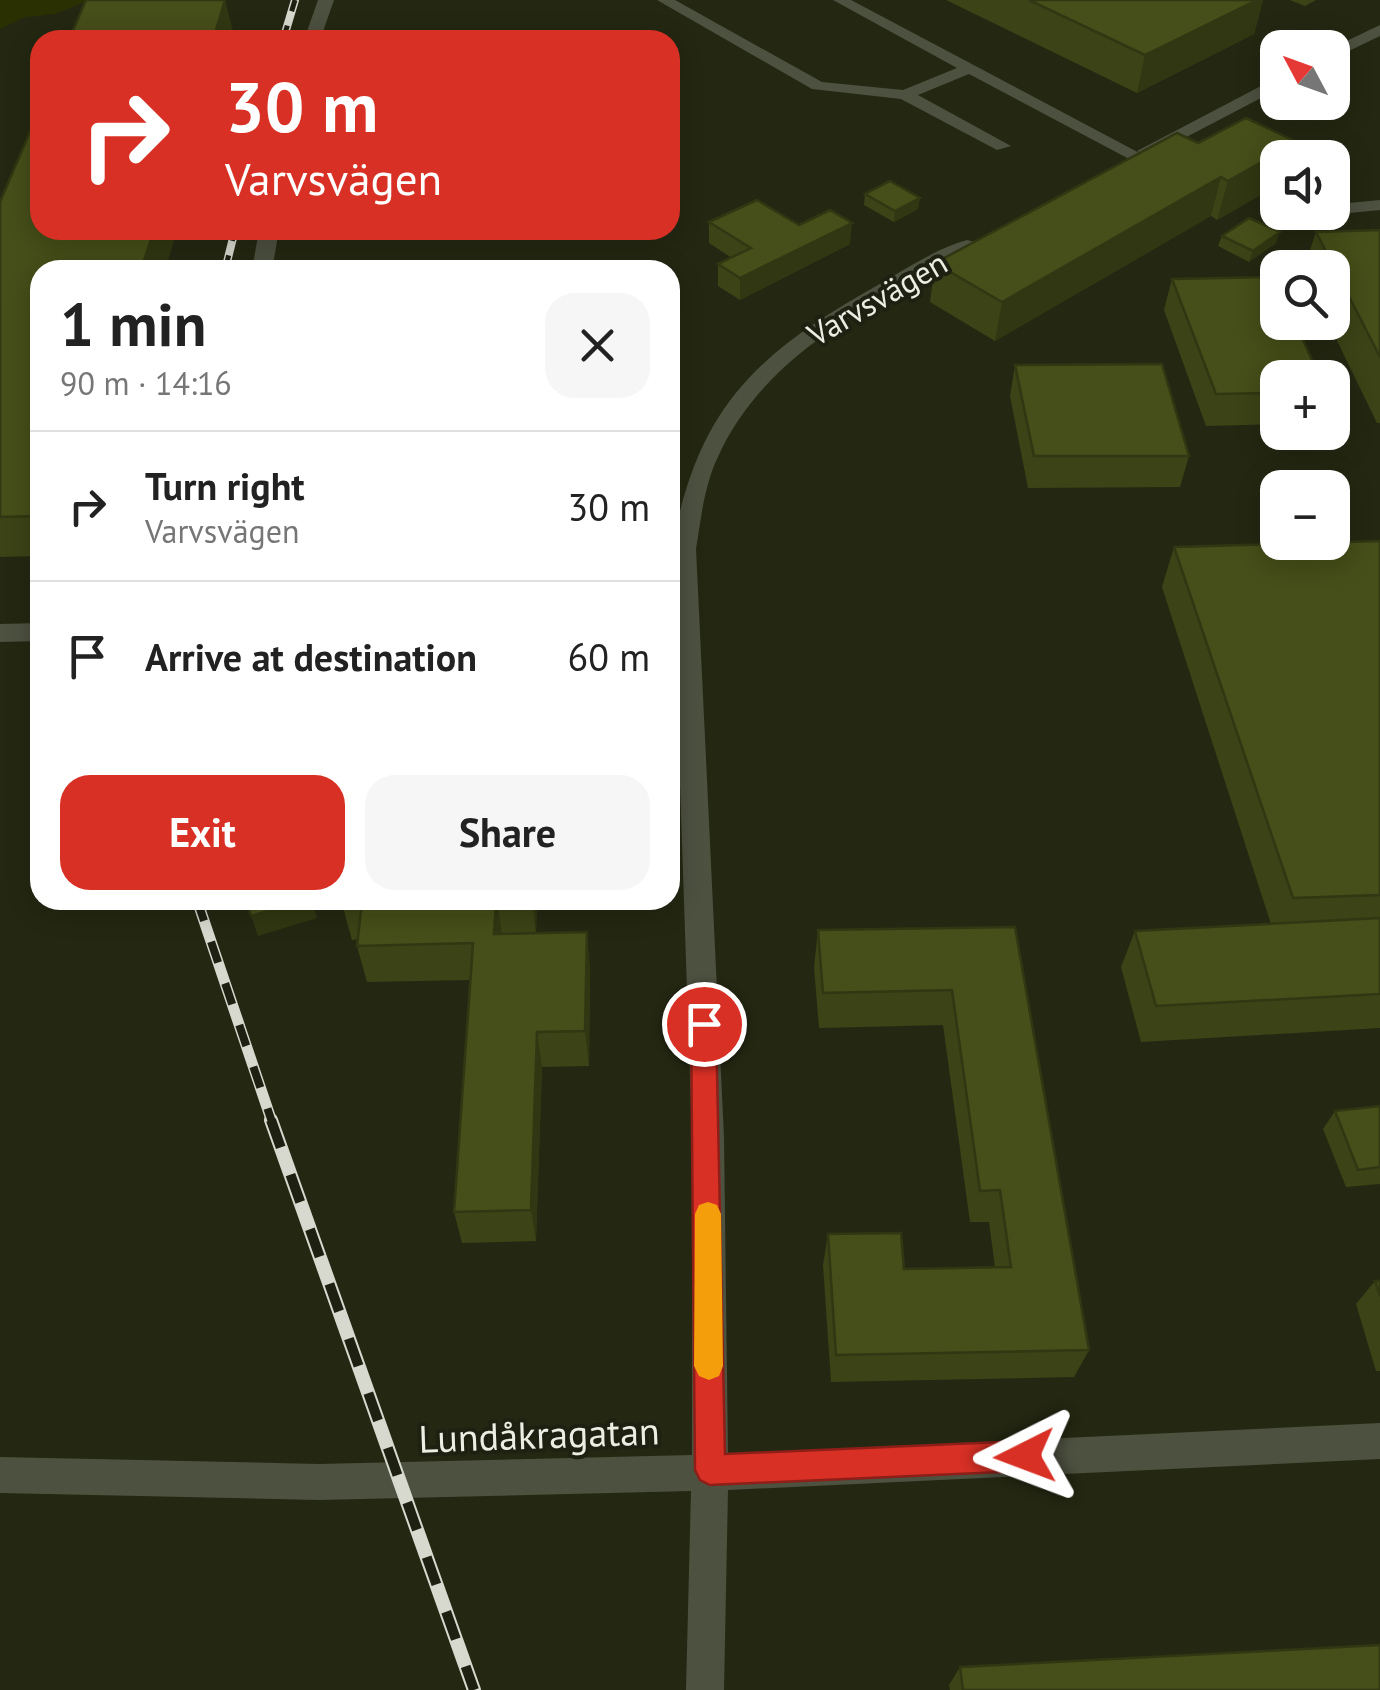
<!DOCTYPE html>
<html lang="en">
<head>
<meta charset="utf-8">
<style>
	:root { --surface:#fff; --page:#f6f6f6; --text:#222; --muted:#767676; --line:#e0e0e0; --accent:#d93025 }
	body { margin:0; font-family:"PT Sans",sans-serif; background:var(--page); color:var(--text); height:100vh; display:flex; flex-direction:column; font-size:38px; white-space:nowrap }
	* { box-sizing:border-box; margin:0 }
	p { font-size:32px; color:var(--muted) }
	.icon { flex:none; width:55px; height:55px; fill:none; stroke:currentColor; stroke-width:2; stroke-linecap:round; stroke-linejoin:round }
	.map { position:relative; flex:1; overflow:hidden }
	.sheet { position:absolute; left:30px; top:260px; width:650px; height:650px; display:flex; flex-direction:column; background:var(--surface); border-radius:30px; box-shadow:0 5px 25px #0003 }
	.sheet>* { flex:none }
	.banner { position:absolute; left:30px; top:30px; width:650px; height:210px; border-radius:30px; box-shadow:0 5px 25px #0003; background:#d93025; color:#fff; overflow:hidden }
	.needle { width:65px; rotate:311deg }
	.tools { position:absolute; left:1260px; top:30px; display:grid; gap:20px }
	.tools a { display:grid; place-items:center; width:90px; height:90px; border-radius:20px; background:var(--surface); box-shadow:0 5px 25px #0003; font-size:50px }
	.pin { position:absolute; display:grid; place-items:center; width:85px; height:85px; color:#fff; margin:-42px; border:5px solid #fff; border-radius:50%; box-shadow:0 2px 10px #0007 }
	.me { position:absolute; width:110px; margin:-55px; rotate:267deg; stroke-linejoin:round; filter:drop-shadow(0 0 8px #0008) }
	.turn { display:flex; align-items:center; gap:35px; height:210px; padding:0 30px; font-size:45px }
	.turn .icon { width:130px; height:130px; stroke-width:2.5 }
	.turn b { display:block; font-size:70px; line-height:85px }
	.round { display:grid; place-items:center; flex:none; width:105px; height:105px; border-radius:30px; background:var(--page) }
	.overview { display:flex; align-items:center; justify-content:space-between; height:170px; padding:0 30px }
	h1 { font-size:60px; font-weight:700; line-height:75px }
	.button { display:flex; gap:20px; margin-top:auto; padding:20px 30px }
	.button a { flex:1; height:115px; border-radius:30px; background:var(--accent); color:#fff; font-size:40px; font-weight:700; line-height:115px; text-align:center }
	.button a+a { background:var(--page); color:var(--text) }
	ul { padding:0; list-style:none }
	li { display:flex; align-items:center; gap:30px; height:150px; padding:0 30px; border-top:2px solid var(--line) }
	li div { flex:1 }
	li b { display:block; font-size:38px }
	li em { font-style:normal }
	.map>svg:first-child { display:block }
</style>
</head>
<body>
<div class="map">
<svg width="1380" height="1690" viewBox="0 0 1380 1690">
	<rect width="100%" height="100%" fill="#1e2112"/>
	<!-- built -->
	<path fill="#242812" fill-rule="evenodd" d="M0 0H1380V1690H0ZM40 40H670V230H40ZM1278 48H1332V102H1278ZM1278 158H1332V212H1278ZM1278 268H1332V322H1278ZM40 270H670V900H40ZM1278 378H1332V432H1278ZM1278 488H1332V542H1278Z"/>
	<!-- green -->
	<path fill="#2a3001" d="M0 0H89L55 14 25 17 0 29Z"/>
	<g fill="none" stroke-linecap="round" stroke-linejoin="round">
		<!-- service -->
		<g fill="#4d5140" fill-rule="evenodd">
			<path d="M657 0H675L822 82 903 90 957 68 833 0H851L1145 156 1131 160 969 74 918 95 1011 146 997 150 901 99 812 89Z"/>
			<path d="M1380 200V210L1349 213 1340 208 1349 203Z"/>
		</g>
		<!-- minor -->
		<g fill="#4d5140" fill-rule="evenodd">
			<path d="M318 0H334L320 40H304Z"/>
			<path d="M1380 25V36L1332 59V48Z"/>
			<path d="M1278 77V89L1152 155 1146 156 1137 151Z"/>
			<path d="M259 230H279L272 270H252Z"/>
			<path d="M967 240 974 242V250C876 301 764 352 717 459 704 487 701 519 696 549L724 1137 728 1454 1380 1423V1459L728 1490 724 1690H686L691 1491 319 1500 0 1493V1457L319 1464 692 1455V1137L672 549C697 407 757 353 878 285 906 269 937 248 967 240Z"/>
			<path d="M40 623V641L0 642V624Z"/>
		</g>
		<!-- rail-far2 casing -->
		<g stroke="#d7d9cf" stroke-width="8">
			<g id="rail-far2">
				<path d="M283 40 295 0"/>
				<path d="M225 270 235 230"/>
			</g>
		</g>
		<!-- rail-far1 casing -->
		<g stroke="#d7d9cf" stroke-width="11">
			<path id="rail-far1" d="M197 900 272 1122"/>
		</g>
		<!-- rail casing -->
		<g stroke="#d7d9cf" stroke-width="14">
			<path id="rail" d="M271 1120 474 1690"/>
		</g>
		<!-- rail-far2 -->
		<use href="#rail-far2" stroke="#1e2112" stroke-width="5" stroke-dasharray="15" stroke-linecap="butt"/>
		<!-- rail-far1 -->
		<use href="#rail-far1" stroke="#1e2112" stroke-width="8" stroke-dasharray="22" stroke-linecap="butt"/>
		<!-- rail -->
		<use href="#rail" stroke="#1e2112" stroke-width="10" stroke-dasharray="29" stroke-linecap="butt"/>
	</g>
	<!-- wall -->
	<g fill="#3c4316">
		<path d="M946 0H1263L1254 34 1137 93Z"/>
		<path d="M1290 0H1316L1305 6Z"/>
		<path d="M1198 143 1278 158V185L1217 220 1211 216 995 341 930 302 935 263Z"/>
		<path d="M865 194 920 198 918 209 894 222 864 205Z"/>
		<path d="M0 202 177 230 165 270H40V556L0 557Z"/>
		<path d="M709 222 850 244 740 300 718 286V264L732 258 709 243Z"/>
		<path d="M1380 230V423H1377L1328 322H1332V268H1304L1316 232Z"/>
		<path d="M1222 236 1276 243 1249 262 1218 246Z"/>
		<path d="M1172 279 1278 378V424L1206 426 1164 310Z"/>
		<path d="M1015 365 1189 456 1180 487 1028 488 1010 396Z"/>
		<path d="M1380 541V1028L1141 1042 1121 967 1135 931 1271 924 1162 587 1174 547Z"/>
		<path d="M341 900H537L536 933 590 968 589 1066 542 1067 536 1241 462 1243 454 1212 470 980 367 982 357 946 358 939 352 940Z"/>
		<path d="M1015 927 1089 1350 1074 1377 831 1382 823 1265 828 1234 904 1269 995 1267 989 1222H970L943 1025 819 1028 814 967 818 930Z"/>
		<path d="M1380 1106V1184L1346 1187 1323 1129 1335 1111Z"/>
		<path d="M1375 1281H1380V1371H1376L1356 1304Z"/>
		<path d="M960 1667 1380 1690H950L949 1685Z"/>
	</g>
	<!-- shaded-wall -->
	<g fill="#313712">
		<path d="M225 0 234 35 233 40H213Z"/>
		<path d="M1257 0H1263L1254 34 1137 93 1145 55Z"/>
		<path d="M1297 142 1292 158H1278V185L1217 220 1228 181Z"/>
		<path d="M1221 177 1211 216 995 341 1002 302Z"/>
		<path d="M920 198 918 209 894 222 895 211Z"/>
		<path d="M852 223 850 244 740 300V278Z"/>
		<path d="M154 230H177L165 270H141Z"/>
		<path d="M1280 232 1276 243 1249 262 1253 251Z"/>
		<path d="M304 900H312L317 918 258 936 251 916Z"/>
		<path d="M497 900 502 934H494Z"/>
		<path d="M532 900H537L536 934Z"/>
		<path d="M587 932 590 968 589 1066 585 1031Z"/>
		<path d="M537 1032 542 1067 536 1241 531 1210Z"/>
	</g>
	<!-- building -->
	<g fill="#464e19" stroke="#313712" stroke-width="2.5">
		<path d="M86 0H225L213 40H69Z"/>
		<path d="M1029 0H1257L1145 55Z"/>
		<path d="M40 108V230H154L141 270H40V516L0 517V202Z"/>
		<path d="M1246 118 1297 142 1228 181 1221 177 1002 302 935 263 1177 133 1198 143Z"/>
		<path d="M890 181 920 198 895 211 865 194Z"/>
		<path d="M757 200 799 225 830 210 852 223 740 278 718 264 751 248 709 222Z"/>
		<path d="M1249 218 1280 232 1253 251 1222 236Z"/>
		<path d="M1380 230V357L1316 232Z"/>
		<path d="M1275 277 1278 283V322H1295L1320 378H1278V393L1216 394 1172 279Z"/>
		<path d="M1162 364 1189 456H1034L1015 365Z"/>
		<path d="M1380 541V895L1293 898 1174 547Z"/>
		<path d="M246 900H304L251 916Z"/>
		<path d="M341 900H496L494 934 587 932 585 1031 537 1032 531 1210 454 1212 473 943 357 946 362 902 341 903Z"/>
		<path d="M1380 918V994L1156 1006 1135 931Z"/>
		<path d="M1015 927 1089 1350 836 1355 828 1234 901 1233 904 1269 1011 1267 1000 1190 980 1191 952 990 823 993 818 930Z"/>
		<path d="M1380 1106V1167L1358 1170 1335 1111Z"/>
		<path d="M1375 1281H1380V1296Z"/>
		<path d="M1380 1645V1690H963L960 1667Z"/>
	</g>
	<!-- route -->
	<path fill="#d93025" stroke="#8d1f18" stroke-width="2.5" d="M704 1013 712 1016 716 1024 725 1454 1025 1441 1036 1446 1040 1456 1036 1467 1025 1471 710 1485 700 1480 695 1470 691 1024 695 1016Z"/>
	<!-- slow -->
	<path fill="#f59e0b" d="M708 1202 717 1205 721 1214 723 1366 719 1376 709 1380 699 1376 694 1366 695 1214 699 1205Z"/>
	<g text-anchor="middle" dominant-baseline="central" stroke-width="8" stroke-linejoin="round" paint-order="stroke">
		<!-- street labels -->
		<g font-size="32" fill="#eceee4" stroke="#1e2112">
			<text transform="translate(877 298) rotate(-30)">Varvsvägen</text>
		</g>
		<!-- near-street labels -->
		<g font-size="38" fill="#eceee4" stroke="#1e2112">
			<text transform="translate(539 1434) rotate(-2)">Lundåkragatan</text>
		</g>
	</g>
</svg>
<div class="tools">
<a><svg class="needle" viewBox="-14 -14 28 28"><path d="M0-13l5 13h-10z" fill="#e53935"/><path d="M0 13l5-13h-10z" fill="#767676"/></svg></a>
<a><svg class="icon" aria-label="sound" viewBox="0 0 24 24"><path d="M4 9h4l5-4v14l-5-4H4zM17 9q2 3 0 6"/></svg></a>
<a><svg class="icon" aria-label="search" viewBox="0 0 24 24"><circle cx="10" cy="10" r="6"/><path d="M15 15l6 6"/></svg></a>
<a>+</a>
<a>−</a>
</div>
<div class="pin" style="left:704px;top:1024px;background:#d93025"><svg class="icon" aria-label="arrive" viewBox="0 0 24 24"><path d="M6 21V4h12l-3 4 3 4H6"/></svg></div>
<svg class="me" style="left:1025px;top:1456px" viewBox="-20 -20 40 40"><path d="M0-17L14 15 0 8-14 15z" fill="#d93025" stroke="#fff" stroke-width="4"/></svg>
<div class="banner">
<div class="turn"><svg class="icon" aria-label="right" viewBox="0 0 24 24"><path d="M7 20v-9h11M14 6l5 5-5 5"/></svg><div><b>30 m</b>Varvsvägen</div></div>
</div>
<section class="sheet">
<div class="overview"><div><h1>1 min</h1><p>90 m · 14:16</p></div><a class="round"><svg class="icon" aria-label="close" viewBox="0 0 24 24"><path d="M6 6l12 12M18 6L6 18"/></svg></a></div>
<ul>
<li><svg class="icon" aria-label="right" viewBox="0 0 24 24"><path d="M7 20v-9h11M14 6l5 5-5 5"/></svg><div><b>Turn right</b><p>Varvsvägen</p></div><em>30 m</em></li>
<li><svg class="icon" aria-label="arrive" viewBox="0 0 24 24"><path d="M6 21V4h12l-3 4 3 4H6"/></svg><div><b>Arrive at destination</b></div><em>60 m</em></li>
</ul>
<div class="button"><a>Exit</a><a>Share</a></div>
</section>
</div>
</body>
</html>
